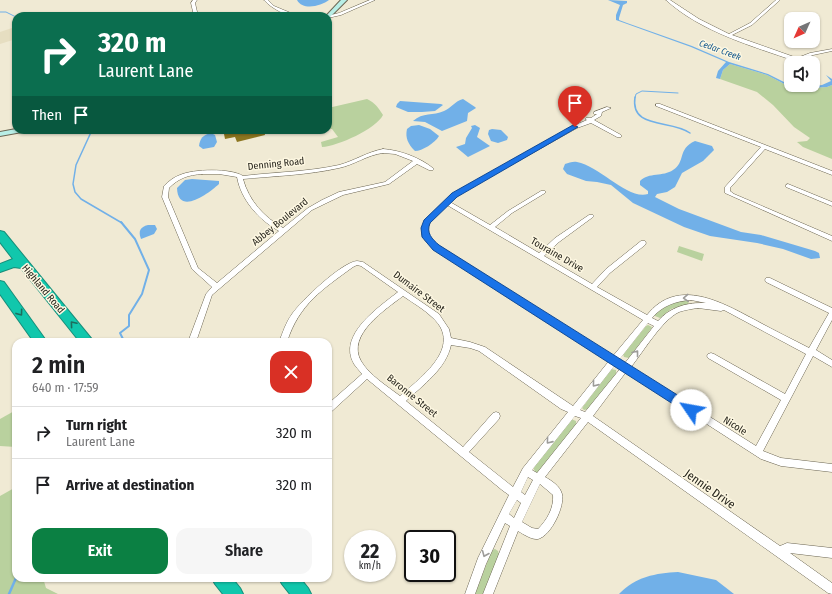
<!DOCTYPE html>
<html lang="en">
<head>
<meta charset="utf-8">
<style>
	:root { --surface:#fff; --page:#f6f6f6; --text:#202124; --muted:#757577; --line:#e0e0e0; --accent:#0b8043 }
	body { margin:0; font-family:"Fira Sans Condensed",sans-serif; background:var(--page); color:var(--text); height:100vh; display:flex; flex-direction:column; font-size:15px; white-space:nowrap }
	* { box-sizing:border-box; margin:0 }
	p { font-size:13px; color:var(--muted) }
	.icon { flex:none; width:22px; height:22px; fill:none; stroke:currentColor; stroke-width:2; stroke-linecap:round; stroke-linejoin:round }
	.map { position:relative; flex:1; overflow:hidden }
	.side { position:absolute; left:12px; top:338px; width:320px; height:244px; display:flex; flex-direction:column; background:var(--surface); border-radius:12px; box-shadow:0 1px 3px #0004 }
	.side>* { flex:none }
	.top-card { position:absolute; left:12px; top:12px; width:320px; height:122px; border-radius:12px; box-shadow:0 1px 3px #0004; background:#0b6e4f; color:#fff; overflow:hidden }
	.needle { width:26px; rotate:225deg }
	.tools { position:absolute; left:784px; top:12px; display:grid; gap:8px }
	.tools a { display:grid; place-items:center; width:36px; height:36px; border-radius:8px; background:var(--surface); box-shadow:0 1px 3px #0004; font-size:20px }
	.speed { position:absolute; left:344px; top:530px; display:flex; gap:8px; font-size:20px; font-weight:700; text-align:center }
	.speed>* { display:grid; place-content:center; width:52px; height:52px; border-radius:50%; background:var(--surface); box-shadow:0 1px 3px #0004; line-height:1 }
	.speed small { font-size:10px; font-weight:400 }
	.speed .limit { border:2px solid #111; border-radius:6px; background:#fff; color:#111 }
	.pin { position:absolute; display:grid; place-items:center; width:34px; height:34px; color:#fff; margin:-41px -17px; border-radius:50% 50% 50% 0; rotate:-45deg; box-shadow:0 0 4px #0007 }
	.pin .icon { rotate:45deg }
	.me { position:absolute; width:44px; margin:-22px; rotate:303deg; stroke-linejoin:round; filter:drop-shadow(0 0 3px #0008) }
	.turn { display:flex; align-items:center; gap:14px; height:84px; padding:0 20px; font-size:18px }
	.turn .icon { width:52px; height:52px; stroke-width:2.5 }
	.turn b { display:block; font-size:28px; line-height:34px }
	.then { display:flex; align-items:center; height:38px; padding:0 20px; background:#0003; gap:8px; font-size:15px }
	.round { display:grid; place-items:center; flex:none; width:42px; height:42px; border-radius:12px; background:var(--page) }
	.overview { display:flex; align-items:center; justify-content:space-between; height:68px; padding:0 20px }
	h1 { font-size:24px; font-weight:600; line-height:30px }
	.cta { display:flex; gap:8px; margin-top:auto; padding:8px 20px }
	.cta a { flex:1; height:46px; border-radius:12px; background:var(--accent); color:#fff; font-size:16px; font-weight:600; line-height:46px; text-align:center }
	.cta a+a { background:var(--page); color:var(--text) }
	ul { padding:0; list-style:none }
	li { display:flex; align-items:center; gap:12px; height:52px; padding:0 20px; border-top:1px solid var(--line) }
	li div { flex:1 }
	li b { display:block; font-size:15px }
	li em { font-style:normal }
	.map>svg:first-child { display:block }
</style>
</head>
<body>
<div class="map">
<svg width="832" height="594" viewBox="0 0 832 594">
	<rect width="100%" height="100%" fill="#f0ead4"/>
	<!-- built -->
	<path fill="#e6dec1" d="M12 28 16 31V39L0 44V32Z"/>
	<!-- green -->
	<g fill="#b9d19e">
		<path d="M730 64 767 75 794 89 827 87 832 85V159L803 147 797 142 807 141 810 138 794 127 773 105 757 92 720 79 723 70Z"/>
		<path d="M367 99C375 103 378 107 383 115 376 129 338 146 322 147L321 142 338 137 332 129H328V108Z"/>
		<path d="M679 246 704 254 702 261 677 252Z"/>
		<path d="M687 300 689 301 688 304 671 309 660 318 655 316V314C665 306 674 302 687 300Z"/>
		<path d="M648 325 652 327 651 329 629 358 624 357 623 354 646 326Z"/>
		<path d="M611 369 616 370V374L588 409 584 410 582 408Z"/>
		<path d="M16 410V447L0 446V419Z"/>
		<path d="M571 419 576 421V425L538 472H535L533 467Z"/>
		<path d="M16 487V578H43L46 588 58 594H0V496Z"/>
		<path d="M495 549 498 551 499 554 483 594H475L492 550Z"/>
	</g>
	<!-- water -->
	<g fill="#71b0e8">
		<path d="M297 0H329C321 6 303 11 297 0Z"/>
		<path d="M608 0 627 1V3L623 5 619 18V20L627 23 692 46 729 62 768 74 794 87 802 88 822 85 831 81 826 75 832 79V85L827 87 794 89 767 75 730 64 723 70 720 79 716 78 718 71 726 62 691 47 616 20V15L620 5Z"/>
		<path d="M463 99 475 107 476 108 468 113 467 121 442 131 425 122 413 121C423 112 433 116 444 111 451 108 455 101 463 99Z"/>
		<path d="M400 101 441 104 443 105 435 111 422 112H408L396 107 397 104Z"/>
		<path d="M419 125 430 129 439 136C435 143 422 151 415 151 408 144 405 138 407 129L411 126Z"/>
		<path d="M475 125 480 128 477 137 490 146 468 157 456 147 465 144 466 138 472 128 471 126Z"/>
		<path d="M492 129 501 130 508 137 507 140 498 143 491 141 488 134 489 130Z"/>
		<path d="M211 133 215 135 217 142 214 147 203 149 199 146C200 138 203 135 211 133Z"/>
		<path d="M695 141 712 146 714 150 703 161 682 173 675 187 667 192 657 194 655 197 679 209 741 232 761 235 815 251 819 253 820 258 811 259 783 249 757 243 710 236 684 227 633 203 611 185 597 182 586 181 567 174 563 169 565 164C569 163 573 161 577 162 600 166 627 200 648 194V191L640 185V181C649 172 663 177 673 170 686 162 677 149 695 141Z"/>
		<path d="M192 179 219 181V184C208 194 178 216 177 188L185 180Z"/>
		<path d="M148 225H155L157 229 154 234 141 239C138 231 140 227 148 225Z"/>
		<path d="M678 572 716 580 734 594H619C635 577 656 573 678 572Z"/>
	</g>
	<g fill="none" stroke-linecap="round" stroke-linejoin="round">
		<!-- stream-far3 -->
		<g stroke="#71b0e8" stroke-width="1">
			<path d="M0 12H6L16 17"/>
			<path d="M635 98 636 94 642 91 678 93"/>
		</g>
		<!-- stream-far2 -->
		<g stroke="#71b0e8" stroke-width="1.5">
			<path d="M635 97C630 130 671 119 690 133"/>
			<path d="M92 130 76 165 73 184 75 192 81 199 122 223"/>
		</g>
		<!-- stream-far1 -->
		<path stroke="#71b0e8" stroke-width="2" d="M120 342 123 339 120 333 129 326V315L142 294 149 270 135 239 121 222"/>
		<!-- stream -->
		<path stroke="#71b0e8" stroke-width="2.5" d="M9 594 16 578"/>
	</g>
	<!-- building -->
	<path fill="#8c7620" d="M232 130H264L265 135 237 142 235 137 225 139 224 134 233 132Z"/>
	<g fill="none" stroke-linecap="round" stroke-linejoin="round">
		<!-- street casing -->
		<g stroke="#6b6552" stroke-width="1">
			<g id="street">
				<path d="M193 0H197L195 3 198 16H194L191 3Z"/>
				<path d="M264 0H268L274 6 298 16C286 16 272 9 264 0Z"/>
				<path d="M370 0H375L341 15 328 18 327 16 339 13Z"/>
				<path d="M666 0H670L699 19 729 34 750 23 776 0H780L752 25 732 35 797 58 810 53 832 49V51L813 55 799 61H795C752 46 701 32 666 0Z"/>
				<path d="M656 104H660L832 171V175L765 149 730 188V191L734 194 832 236V241L725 193V187L761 147 656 106Z"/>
				<path d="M607 107 611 108 602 112 601 116 594 120 621 135V137H617L591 123 577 128 463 192 450 202 490 225 508 211 541 191H545V193L512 213 495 227 539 253 555 238 589 215H593L594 216 593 217 559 242 544 256 592 284 606 269 641 241H645L646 243 645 245 610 273 597 287 647 315C678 276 723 303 757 321 775 331 792 339 809 348L829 313 766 282 765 280 766 278H770L832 308V320L816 350 832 360V367L813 356 763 451 781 458 832 464V472L781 466 761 459 626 372 593 416 780 546 787 543 832 548V558L790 553 832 583V594L828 593 588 422 545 477C552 481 560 486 562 494 565 506 551 536 538 539 532 540 523 534 518 531L493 594H483L510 526 505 523 486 564 475 594H465L478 558 509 495 502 490 367 379 331 412 328 413V404L362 374C359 370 356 367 354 364 337 335 379 307 398 292L361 266 357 265 353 267C323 289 299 304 287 342H279C283 332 286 322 292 314 301 301 342 262 357 261 357 261 363 262 363 262L439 314 449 329 451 338 470 342 485 347 573 406 609 361 434 249C414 234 421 224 435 210 443 202 450 197 459 190L573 126 587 120 585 119 586 118H591L597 114H594V112ZM447 205 643 320 613 356 435 243C429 237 426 231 430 223ZM403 296C413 303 424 309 433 318 464 347 420 378 400 396 387 386 369 375 361 361 346 335 386 309 403 296ZM691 300 706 303C688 302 670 307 658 321L652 318C662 306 675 301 691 300ZM698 308 721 311 724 310 806 354 785 394 714 354 711 353 708 354 707 356 708 358 781 400 756 446 631 367C643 352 662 320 679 312 685 310 691 309 698 308ZM648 323 654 326 625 363 619 360ZM451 345 470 348 479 351 561 409 568 412 523 468 513 487 469 452 499 419 500 416 499 413 496 412 493 413 463 447 406 401C423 385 446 369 451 345ZM615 365 620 369 585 412 580 410ZM575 416 581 418 537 473 532 470ZM528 477 533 480 525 495 521 492ZM540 484 553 495C554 508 547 520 538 529L532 528 522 522ZM517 500 521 503 514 518 509 514Z"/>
				<path d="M383 149C400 150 421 158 434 169L433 170H429L417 164 389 184 343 195 312 210 212 295 196 342H188L206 294 212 287 192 269 162 197 164 186C169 181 174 177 180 175 193 169 231 168 243 176 275 172 307 172 339 165 354 161 367 152 383 149ZM383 153 395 154 413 161 385 182 339 192 322 200 308 208 283 228C264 217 249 201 243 179 275 176 308 175 339 168 354 165 367 155 383 153ZM202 174H219L237 177C241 200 259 220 279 231L217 283 198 268 168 197 169 188C179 178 188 175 202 174Z"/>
				<path d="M788 184 832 202V206L786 187V185Z"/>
			</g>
		</g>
		<!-- secondary casing -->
		<g stroke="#6b6552" stroke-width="2">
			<g id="secondary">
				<path d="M341 0H347L328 19V16H326Z"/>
				<path d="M16 129 26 130 22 132 0 136V132Z"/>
			</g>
		</g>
		<!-- highway casing -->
		<g stroke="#188e7a" stroke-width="2">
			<g id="highway">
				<path d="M0 231 4 232 94 342H80L21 268 14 267 0 272V264L13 259 0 242Z"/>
				<path d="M0 281 4 282 47 342H34L0 294Z"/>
				<path d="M212 578H232L240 588 243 594H223L215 584Z"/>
				<path d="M279 578H300L308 588 311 594H290L282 584Z"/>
			</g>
		</g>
		<!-- street -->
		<use href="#street" fill="#fff" fill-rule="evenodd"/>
		<!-- secondary -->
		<use href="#secondary" fill="#b8eee6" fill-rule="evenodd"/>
		<!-- highway -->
		<use href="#highway" fill="#11c7ac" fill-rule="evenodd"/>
	</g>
	<!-- one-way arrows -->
	<defs><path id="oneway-chevron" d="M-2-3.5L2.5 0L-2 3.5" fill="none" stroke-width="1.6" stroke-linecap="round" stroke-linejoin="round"/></defs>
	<g stroke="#9d9c99">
		<use href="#oneway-chevron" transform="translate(686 298) rotate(177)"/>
		<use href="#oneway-chevron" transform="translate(636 353) rotate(-52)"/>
		<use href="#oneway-chevron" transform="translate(595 384) rotate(129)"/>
		<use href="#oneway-chevron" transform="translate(549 441) rotate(129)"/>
		<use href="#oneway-chevron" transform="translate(485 554) rotate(113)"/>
	</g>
	<g stroke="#1d6d5d">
		<use href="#oneway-chevron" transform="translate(20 313) rotate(54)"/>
		<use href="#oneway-chevron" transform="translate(73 324) rotate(-130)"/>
	</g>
	<!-- route -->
	<path fill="#1a73e8" stroke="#114b97" d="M573 125 578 127 457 197 430 223C426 233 432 239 439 245L695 406 697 410 695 413 691 415 687 413 433 250 422 237 421 228 424 220 452 193Z"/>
	<g text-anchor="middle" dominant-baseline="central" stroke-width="3" stroke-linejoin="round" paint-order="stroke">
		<!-- far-water labels -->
		<g font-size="9" font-style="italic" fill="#13588d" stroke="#fdf7e1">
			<text transform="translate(720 50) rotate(20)">Cedar Creek</text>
		</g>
		<!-- street labels -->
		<g font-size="10" fill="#26241c" stroke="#fdf7e1">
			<text transform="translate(276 164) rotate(-6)">Denning Road</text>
			<text transform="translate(280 222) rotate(-39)">Abbey Boulevard</text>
			<text transform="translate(557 255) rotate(30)">Touraine Drive</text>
			<text transform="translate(43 289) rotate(50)">Highland Road</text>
			<text transform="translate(419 292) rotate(37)">Dumaire Street</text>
			<text transform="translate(412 396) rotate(39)">Baronne Street</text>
			<text transform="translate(735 426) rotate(32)">Nicole</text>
		</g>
		<!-- near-street labels -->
		<g font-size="12" fill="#26241c" stroke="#fdf7e1">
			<text transform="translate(710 489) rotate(35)">Jennie Drive</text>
		</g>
	</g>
</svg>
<div class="tools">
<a><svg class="needle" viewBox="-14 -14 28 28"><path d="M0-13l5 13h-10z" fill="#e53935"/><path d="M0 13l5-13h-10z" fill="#757577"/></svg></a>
<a><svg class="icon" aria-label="sound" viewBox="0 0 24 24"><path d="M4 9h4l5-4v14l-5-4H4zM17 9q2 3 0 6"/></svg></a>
</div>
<div class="speed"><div>22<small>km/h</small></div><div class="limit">30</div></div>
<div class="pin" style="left:575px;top:127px;background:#d93025"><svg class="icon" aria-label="arrive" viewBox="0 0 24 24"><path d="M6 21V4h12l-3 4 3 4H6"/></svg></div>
<svg class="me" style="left:691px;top:410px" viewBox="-20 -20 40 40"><circle r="19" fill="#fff"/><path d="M0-13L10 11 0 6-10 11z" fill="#1a73e8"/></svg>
<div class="top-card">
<div class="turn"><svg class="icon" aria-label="right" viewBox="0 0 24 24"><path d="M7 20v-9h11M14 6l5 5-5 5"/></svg><div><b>320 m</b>Laurent Lane</div></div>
<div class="then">Then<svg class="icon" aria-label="arrive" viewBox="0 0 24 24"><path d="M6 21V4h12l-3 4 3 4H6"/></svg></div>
</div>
<section class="side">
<div class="overview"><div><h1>2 min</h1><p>640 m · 17:59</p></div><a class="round" style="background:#d93025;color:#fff"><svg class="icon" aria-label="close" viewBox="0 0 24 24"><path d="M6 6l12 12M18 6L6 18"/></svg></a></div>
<ul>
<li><svg class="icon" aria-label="right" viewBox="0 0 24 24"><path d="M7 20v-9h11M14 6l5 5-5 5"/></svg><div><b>Turn right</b><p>Laurent Lane</p></div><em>320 m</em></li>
<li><svg class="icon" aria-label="arrive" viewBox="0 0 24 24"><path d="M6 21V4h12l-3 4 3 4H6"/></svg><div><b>Arrive at destination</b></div><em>320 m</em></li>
</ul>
<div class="cta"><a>Exit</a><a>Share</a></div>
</section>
</div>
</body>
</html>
